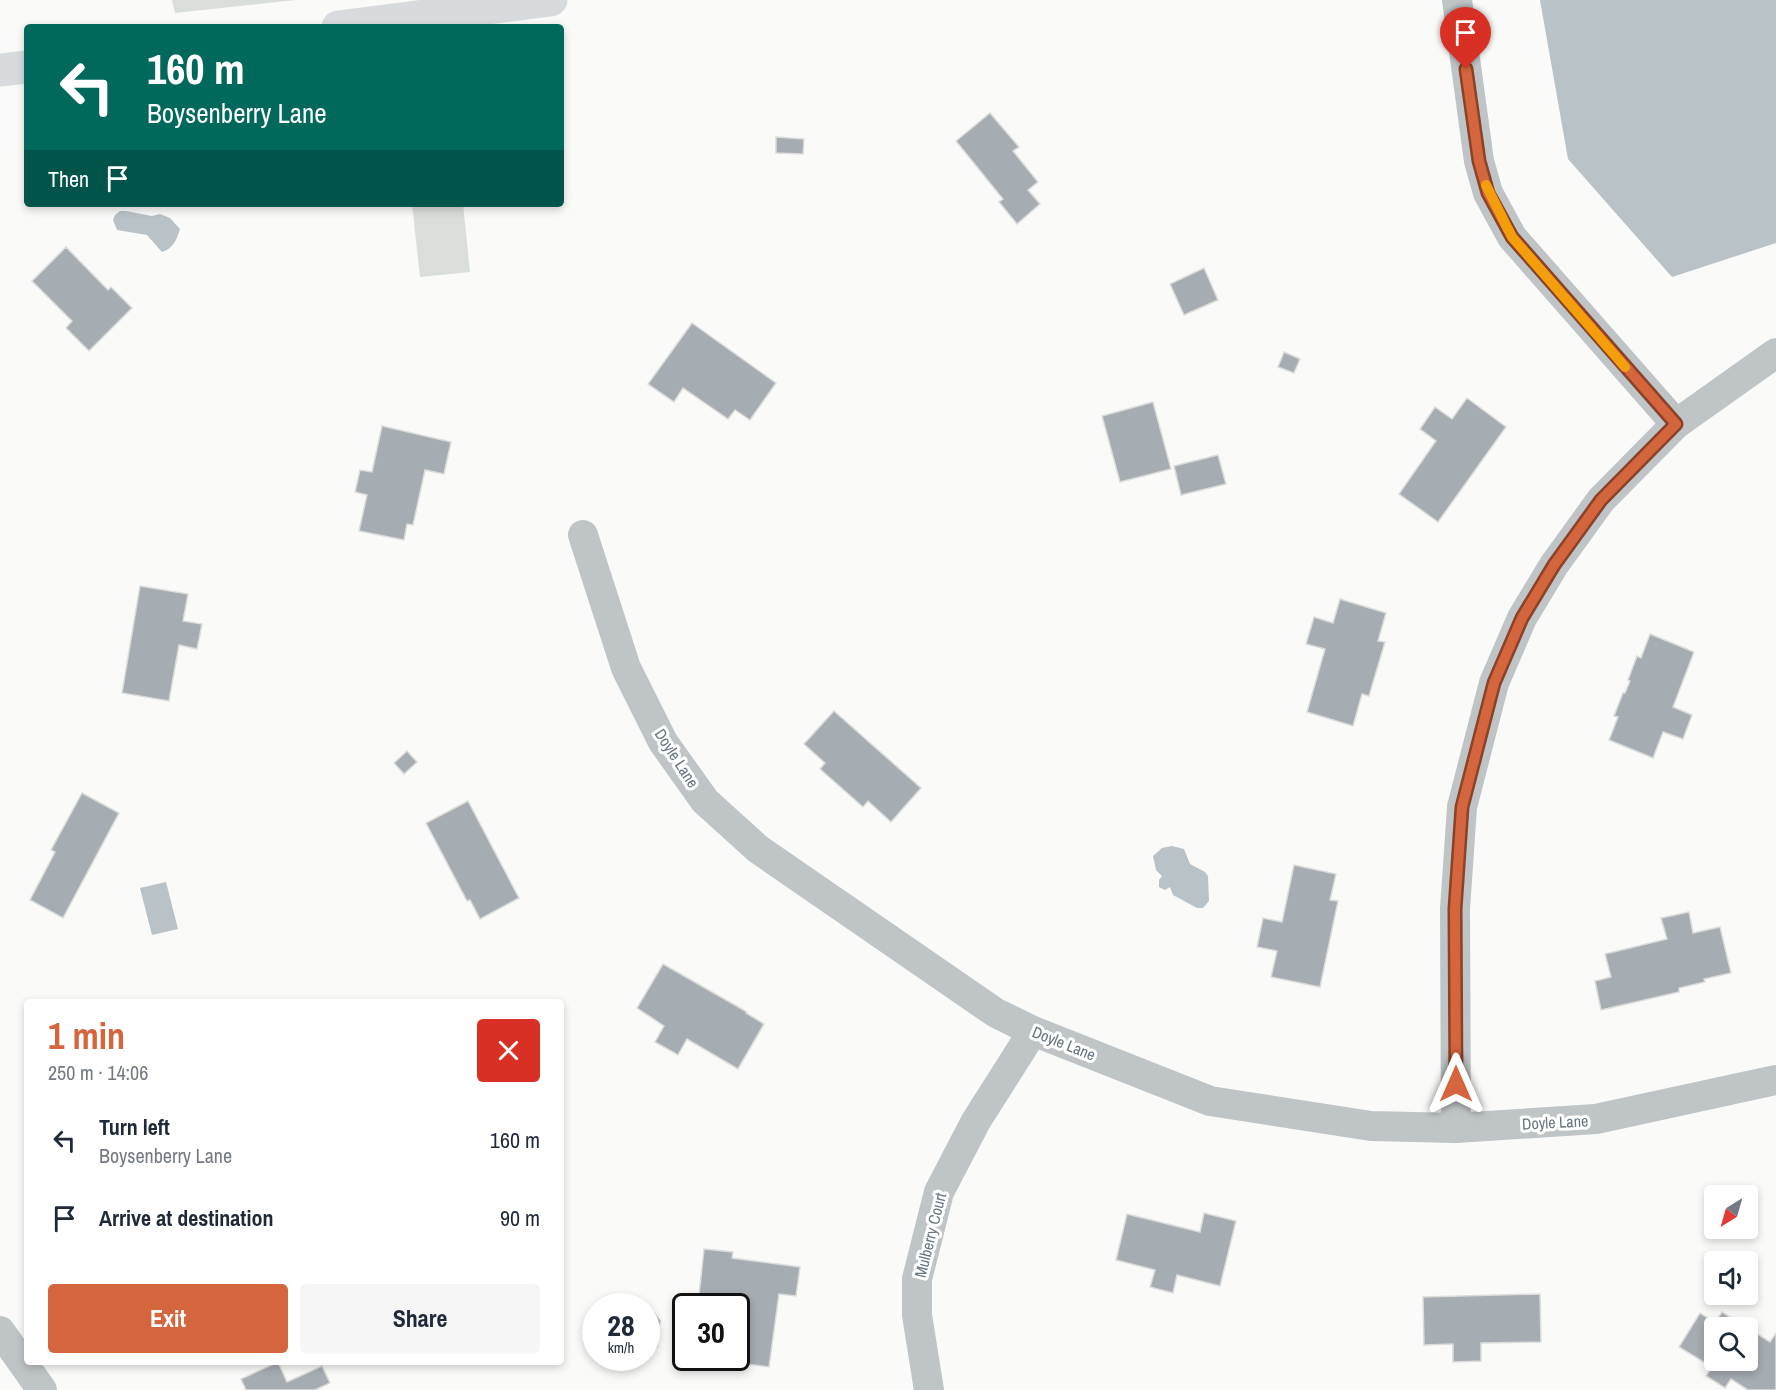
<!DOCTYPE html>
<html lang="en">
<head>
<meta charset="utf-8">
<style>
	:root { --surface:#fff; --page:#f6f6f7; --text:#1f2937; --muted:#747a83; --accent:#d5653d }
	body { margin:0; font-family:"Archivo Narrow",sans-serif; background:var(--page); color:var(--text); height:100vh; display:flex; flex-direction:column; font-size:22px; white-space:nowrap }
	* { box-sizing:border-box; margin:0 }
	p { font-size:20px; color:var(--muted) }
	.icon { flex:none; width:33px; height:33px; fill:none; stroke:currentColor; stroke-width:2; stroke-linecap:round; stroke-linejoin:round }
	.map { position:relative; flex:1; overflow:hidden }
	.panel { position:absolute; left:24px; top:999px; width:540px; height:366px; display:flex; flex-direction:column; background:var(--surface); border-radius:6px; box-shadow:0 3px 9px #0003 }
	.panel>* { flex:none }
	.guide { position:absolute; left:24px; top:24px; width:540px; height:183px; border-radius:6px; box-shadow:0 3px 9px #0003; background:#00695c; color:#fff; overflow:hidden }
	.needle { width:39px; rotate:217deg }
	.fabs { position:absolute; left:1704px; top:1185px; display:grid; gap:12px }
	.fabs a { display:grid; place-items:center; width:54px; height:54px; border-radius:6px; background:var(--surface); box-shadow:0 3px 9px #0003; font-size:30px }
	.speed { position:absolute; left:582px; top:1293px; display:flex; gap:12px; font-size:30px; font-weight:700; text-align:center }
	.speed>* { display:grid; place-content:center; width:78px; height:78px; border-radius:50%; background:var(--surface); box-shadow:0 3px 9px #0003; line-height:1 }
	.speed small { font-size:15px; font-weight:400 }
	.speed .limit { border:3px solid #111; border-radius:9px; background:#fff; color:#111 }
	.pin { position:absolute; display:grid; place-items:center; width:51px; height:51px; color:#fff; margin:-62px -26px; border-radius:50% 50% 50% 0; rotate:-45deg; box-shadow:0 0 6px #0007 }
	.pin .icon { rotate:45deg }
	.me { position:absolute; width:66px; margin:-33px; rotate:0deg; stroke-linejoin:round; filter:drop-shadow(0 0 4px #0008) }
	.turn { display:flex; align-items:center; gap:21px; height:126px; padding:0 24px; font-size:27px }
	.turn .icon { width:78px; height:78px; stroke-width:2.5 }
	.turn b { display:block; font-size:42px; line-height:51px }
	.then { display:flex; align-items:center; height:57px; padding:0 24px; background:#0003; gap:12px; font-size:22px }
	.round { display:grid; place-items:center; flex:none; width:63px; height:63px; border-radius:6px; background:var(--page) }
	.headline { display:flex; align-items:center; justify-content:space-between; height:102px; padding:0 24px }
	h1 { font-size:36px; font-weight:800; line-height:45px; color:var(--accent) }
	.button { display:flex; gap:12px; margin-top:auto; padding:12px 24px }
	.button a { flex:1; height:69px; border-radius:6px; background:var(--accent); color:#fff; font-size:24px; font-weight:800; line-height:69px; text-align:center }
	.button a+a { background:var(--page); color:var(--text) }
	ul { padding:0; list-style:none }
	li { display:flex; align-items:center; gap:18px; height:78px; padding:0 24px }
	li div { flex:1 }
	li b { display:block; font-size:22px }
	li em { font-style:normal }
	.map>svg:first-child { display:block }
</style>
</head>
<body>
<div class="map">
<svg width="1776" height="1390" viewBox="0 0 1776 1390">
	<rect width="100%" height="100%" fill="#fafaf8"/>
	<!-- green -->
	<g fill="#daded8">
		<path d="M172 0H296L175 13Z"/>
		<path d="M412 204H463L470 272 420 277Z"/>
	</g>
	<!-- water -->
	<g fill="#b9c2c7">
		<path d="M1540 0H1776V243L1672 277 1568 159Z"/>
		<path d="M120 211H126L152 216 160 214 170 218 180 229C177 239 173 249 162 252L147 235 117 230 113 220 115 215Z"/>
		<path d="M1172 846 1184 849 1190 864 1205 872 1208 876 1209 901 1203 908H1197L1173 895 1170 887 1165 890 1159 887V880L1162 876 1156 870 1153 856 1162 848Z"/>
		<path d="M166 882 178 929 152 935 140 888Z"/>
		<path d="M647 1308H651L661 1321 655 1337 658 1347 647 1356Z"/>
	</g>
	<!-- building -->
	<g fill="#a5acb2" stroke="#dcdcda" stroke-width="1.5">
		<path d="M990 113 1019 147 1013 151 1038 182 1028 190 1040 204 1017 224 999 202 1003 199 956 141Z"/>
		<path d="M776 137 804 139 803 154 776 153Z"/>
		<path d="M66 247 108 290 111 287 132 308 89 351 66 328 72 321 32 281Z"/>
		<path d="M1204 268 1218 300 1184 315 1170 284Z"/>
		<path d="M692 323 776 383 750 420 735 410 728 419 683 388 674 402 648 384Z"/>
		<path d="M1284 352 1300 359 1294 373 1278 367Z"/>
		<path d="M1467 398 1506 427 1438 522 1399 494 1436 441 1420 429 1435 407 1452 419Z"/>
		<path d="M1153 402 1171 469 1120 482 1102 416Z"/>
		<path d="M382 426 451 442 444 474 425 470 413 525 407 524 404 540 359 531 367 495 355 492 360 470 372 472Z"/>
		<path d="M1218 455 1226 484 1181 495 1174 466Z"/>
		<path d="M140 586 188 594 183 621 202 624 197 649 179 645 169 701 122 693Z"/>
		<path d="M1340 599 1386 613 1378 641 1385 642 1369 696 1362 694 1353 726 1307 712 1325 649 1306 644 1314 617 1333 623Z"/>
		<path d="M1650 634 1694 652 1673 707 1692 715 1683 739 1663 732 1653 758 1609 740 1618 717 1614 716 1623 693H1625L1630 681 1628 680 1637 656 1641 658Z"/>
		<path d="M834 711 921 788 891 822 868 801 863 807 820 769 825 763 804 744Z"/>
		<path d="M407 751 417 762 404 774 394 763Z"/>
		<path d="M82 793 119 813 63 918 30 900 55 852 51 850Z"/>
		<path d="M468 801 519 898 480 919 470 900 467 901 426 823Z"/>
		<path d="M1294 865 1336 874 1330 900 1338 901 1320 987 1271 977 1277 951 1257 947 1263 918 1282 922Z"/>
		<path d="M1689 912 1693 933 1720 927 1731 973 1704 979 1705 982 1679 988V992L1601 1010 1595 981 1611 977 1605 954 1667 939 1661 918Z"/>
		<path d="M663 964 747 1012 746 1013 764 1024 738 1069 687 1039 678 1055 655 1042 664 1026 637 1008Z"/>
		<path d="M1204 1213 1236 1221 1220 1286 1177 1275 1173 1293 1150 1287 1155 1270 1116 1260 1127 1214 1200 1232Z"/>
		<path d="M704 1249 733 1252 732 1258 800 1267 796 1296 779 1294 769 1367 722 1361V1358H736V1306H689L690 1294 699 1295Z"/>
		<path d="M1540 1294 1541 1342 1481 1343V1361L1453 1362V1344L1424 1345 1423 1297Z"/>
		<path d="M1722 1312 1747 1328H1714V1360H1748V1328L1770 1342 1776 1333V1390H1748L1731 1379 1725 1388 1706 1376 1712 1367 1679 1347 1700 1313 1715 1323Z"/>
		<path d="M278 1362 287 1382 322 1366 330 1383 315 1390H246L241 1379Z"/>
	</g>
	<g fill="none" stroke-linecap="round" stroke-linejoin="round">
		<!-- minor -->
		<g stroke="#bfc4c7" stroke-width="30">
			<path d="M1457 0 1479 161 1488 193 1512 237 1676 424"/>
			<path d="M583 535 626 668 663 742 705 801 758 849 996 1013 1033 1031 1210 1101 1371 1126 1456 1128 1596 1119 1776 1080"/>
			<path d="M1456 1128 1455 909 1462 807 1494 683 1522 618 1554 565 1601 500 1676 424 1776 353"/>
			<path d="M0 1331 42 1390"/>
			<path d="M929 1390 917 1315V1279L939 1192 976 1121 1033 1031"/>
		</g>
		<!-- major -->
		<g stroke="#d8dbde" stroke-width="33">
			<path d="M338 27 551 0"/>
			<path d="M0 70 27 67"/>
		</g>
	</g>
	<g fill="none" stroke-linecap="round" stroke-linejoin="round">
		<!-- route casing -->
		<g stroke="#8a4228" stroke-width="15">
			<path id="route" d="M1456 1084 1455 909 1462 807 1494 683 1522 618 1554 565 1601 500 1676 424 1512 237 1488 193 1479 161 1466 69"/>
		</g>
		<!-- route -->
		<use href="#route" stroke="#d5653d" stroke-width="10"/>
		<!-- slow -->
		<path stroke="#f59e0b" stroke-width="10" d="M1486 185 1512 237 1625 367"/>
	</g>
	<g text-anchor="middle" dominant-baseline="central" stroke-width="6" stroke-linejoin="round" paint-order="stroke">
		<!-- street labels -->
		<g font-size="16" fill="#677580" stroke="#fff">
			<text transform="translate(677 758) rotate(57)">Doyle Lane</text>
			<text transform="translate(1064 1043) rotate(22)">Doyle Lane</text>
			<text transform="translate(1555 1122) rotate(-3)">Doyle Lane</text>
			<text transform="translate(930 1235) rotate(-76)">Mulberry Court</text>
		</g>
	</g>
</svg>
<div class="fabs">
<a><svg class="needle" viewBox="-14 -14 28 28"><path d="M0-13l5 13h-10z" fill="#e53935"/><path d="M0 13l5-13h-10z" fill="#747a83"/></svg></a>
<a><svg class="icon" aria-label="sound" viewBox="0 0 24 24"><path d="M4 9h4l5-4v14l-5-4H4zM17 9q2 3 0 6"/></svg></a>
<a><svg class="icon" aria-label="search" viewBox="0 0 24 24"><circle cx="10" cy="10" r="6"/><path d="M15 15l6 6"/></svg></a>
</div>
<div class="speed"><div>28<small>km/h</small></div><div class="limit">30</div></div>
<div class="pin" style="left:1466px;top:69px;background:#d93025"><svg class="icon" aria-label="arrive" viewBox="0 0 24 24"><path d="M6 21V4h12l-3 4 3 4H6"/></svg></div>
<svg class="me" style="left:1456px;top:1084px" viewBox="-20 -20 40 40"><path d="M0-17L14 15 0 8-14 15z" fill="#d5653d" stroke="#fff" stroke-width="4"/></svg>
<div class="guide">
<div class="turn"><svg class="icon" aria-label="left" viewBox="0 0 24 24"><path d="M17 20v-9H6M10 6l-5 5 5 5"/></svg><div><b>160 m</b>Boysenberry Lane</div></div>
<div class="then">Then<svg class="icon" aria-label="arrive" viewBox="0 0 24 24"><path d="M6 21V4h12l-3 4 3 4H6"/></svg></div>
</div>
<section class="panel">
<div class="headline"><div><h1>1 min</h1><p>250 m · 14:06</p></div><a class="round" style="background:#d93025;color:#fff"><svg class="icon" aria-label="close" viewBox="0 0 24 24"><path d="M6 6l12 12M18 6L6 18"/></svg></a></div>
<ul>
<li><svg class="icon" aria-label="left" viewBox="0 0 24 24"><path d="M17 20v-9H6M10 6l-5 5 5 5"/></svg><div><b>Turn left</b><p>Boysenberry Lane</p></div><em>160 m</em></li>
<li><svg class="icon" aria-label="arrive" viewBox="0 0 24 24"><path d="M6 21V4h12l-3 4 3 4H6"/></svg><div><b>Arrive at destination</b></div><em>90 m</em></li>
</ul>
<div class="button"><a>Exit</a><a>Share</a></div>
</section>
</div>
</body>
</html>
